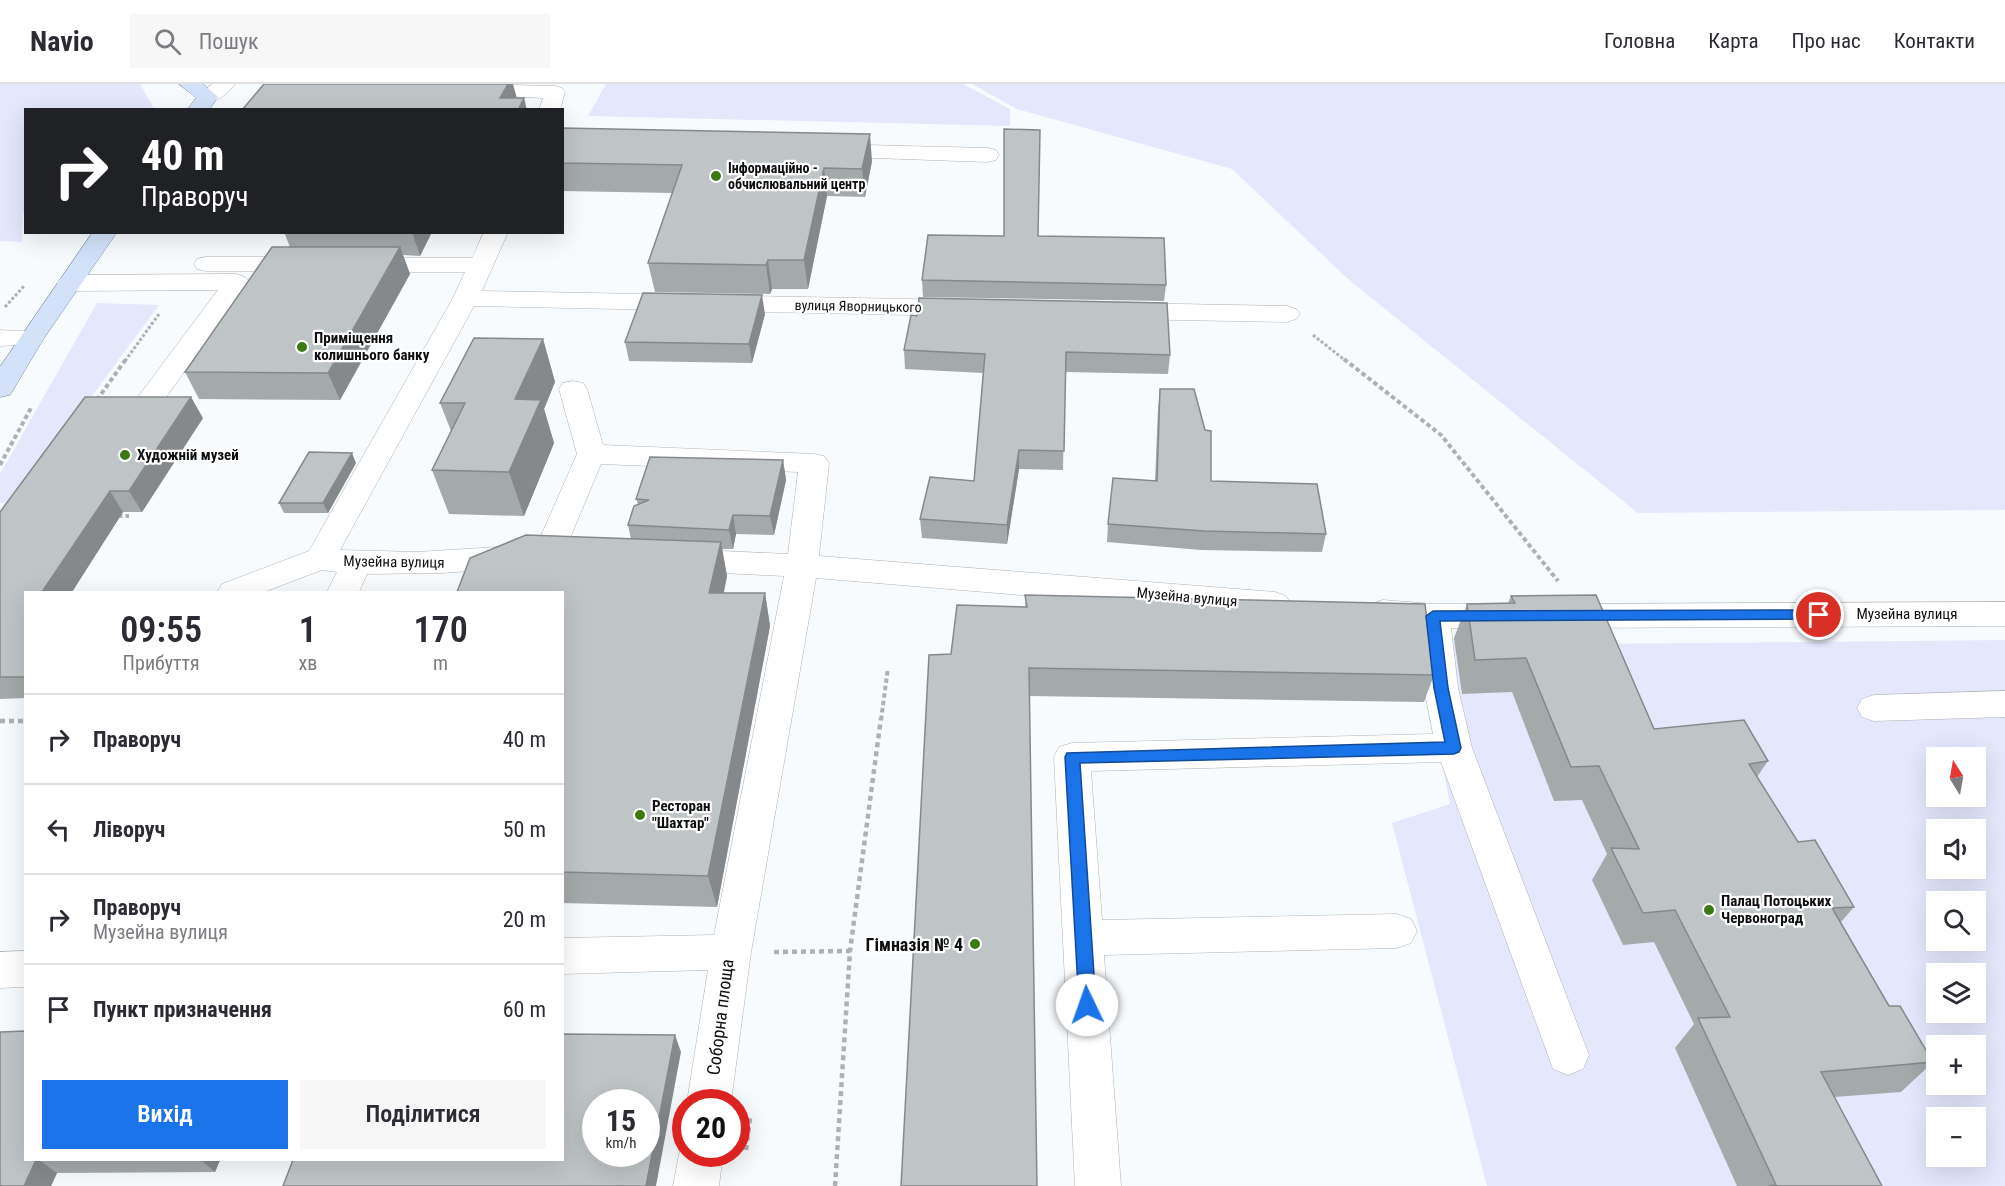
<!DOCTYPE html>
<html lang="uk">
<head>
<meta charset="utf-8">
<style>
	:root { --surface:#fff; --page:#f7f7f7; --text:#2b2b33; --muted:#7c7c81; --line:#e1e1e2; --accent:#1a73e8 }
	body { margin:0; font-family:"Roboto Condensed",sans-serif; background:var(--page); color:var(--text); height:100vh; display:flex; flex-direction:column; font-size:22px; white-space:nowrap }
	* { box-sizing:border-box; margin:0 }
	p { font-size:20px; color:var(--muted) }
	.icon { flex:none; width:33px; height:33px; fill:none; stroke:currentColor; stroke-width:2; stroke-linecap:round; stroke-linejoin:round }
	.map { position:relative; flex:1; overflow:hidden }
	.panel { position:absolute; left:24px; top:507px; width:540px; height:570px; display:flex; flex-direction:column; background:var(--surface); border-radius:0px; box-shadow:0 6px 24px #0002 }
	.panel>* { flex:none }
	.top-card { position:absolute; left:24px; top:24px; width:540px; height:126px; border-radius:0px; box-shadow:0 6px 24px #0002; background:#202124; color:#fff; overflow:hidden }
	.needle { width:39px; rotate:349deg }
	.fabs { position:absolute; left:1926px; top:663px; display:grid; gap:12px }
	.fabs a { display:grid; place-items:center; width:60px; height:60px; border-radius:0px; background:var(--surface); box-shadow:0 6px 24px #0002; font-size:30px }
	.speed { position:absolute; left:582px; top:1005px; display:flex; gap:12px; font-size:30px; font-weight:700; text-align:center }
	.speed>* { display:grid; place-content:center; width:78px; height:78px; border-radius:50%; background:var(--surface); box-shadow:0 6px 24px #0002; line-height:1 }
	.speed small { font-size:15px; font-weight:400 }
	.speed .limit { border:9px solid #d22; background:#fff; color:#111 }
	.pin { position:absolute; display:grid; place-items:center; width:51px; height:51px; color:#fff; margin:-26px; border:3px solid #fff; border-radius:50%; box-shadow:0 2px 6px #0007 }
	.me { position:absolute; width:66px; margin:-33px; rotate:357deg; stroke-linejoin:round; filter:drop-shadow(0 0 4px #0008) }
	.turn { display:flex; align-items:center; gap:21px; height:126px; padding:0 18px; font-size:27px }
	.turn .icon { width:78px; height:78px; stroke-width:2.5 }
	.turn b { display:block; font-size:42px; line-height:51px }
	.eta { display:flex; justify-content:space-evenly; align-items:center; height:102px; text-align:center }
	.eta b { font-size:36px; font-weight:600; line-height:42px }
	.cta { display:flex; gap:12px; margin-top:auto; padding:12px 18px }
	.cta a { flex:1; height:69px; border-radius:0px; background:var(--accent); color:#fff; font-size:24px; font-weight:600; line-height:69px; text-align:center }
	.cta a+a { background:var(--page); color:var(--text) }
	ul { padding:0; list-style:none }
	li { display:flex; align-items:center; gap:18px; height:90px; padding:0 18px; border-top:2px solid var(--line) }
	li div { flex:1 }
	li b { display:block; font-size:22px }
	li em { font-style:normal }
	header { display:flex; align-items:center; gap:36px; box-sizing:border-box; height:84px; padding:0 30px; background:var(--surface); border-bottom:2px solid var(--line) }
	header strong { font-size:28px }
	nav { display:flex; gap:33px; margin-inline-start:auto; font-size:21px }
	.search { width:420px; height:54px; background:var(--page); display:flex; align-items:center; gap:15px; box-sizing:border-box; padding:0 21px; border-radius:0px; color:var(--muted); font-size:22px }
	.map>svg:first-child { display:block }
</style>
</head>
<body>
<header>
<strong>Navio</strong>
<div class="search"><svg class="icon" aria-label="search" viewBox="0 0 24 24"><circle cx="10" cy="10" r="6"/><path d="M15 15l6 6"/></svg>Пошук</div>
<nav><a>Головна</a><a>Карта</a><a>Про нас</a><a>Контакти</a></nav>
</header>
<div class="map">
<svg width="2005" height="1102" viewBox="0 0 2005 1102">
	<rect width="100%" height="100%" fill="#f7fbfe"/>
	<!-- green -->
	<g fill="#e5e8fc" fill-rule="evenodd">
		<path d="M0 0H140L154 25 26 26V127L23 130 22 158 0 157Z"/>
		<path d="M606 0H963L1010 25V42L588 32Z"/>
		<path d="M972 0H2005V426L1638 429 1348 195 1232 85 1017 25Z"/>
		<path d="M97 219 159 221 13 419H0V390Z"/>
		<path d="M1417 548 1445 554 1501 553 1586 560 2005 556V1102H1487L1392 739 1450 720ZM1936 674H1976V712H1936ZM1936 746H1976V784H1936ZM1936 818H1976V856H1936ZM1936 890H1976V928H1936ZM1936 962H1976V1000H1936ZM1936 1034H1976V1072H1936Z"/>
	</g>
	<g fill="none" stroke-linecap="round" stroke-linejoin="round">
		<!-- minor casing -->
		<g stroke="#adb1b3" stroke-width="1">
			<g id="minor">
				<path d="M212 0H235C227 11 214 21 201 17L198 13Z"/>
				<path d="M469 0 555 2 562 4 565 8 560 26H539L543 14 463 10 460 6 463 2Z"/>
				<path d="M825 60 988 64 996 66 999 71 996 76 988 78 817 72 814 67 817 62Z"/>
				<path d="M484 148H508L482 207 962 216 971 219 975 224 971 229 962 232 474 222 340 466 417 468 514 462 525 465 530 473 525 481 514 484 441 489 367 490 359 508H327L337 488 322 486 264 508H217L222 500 309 467 453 214 465 188H362L353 186 350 181 353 176 362 174H472Z"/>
				<path d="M206 173H305L314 175 317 180 314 185 305 187H206L197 185 194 180 197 175Z"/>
				<path d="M236 190 245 193 249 198 159 323 149 326 139 323 135 317 218 206 70 207 61 204 57 199 61 194 70 191Z"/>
				<path d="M1124 219 1287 222 1296 225 1300 230 1296 235 1287 238 1124 235 1115 232 1111 227 1115 222Z"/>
				<path d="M0 246 40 248 44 254 40 260 0 262Z"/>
				<path d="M573 297 583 299 587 305 603 361 814 370 824 372 829 379 819 472 1275 508 1286 512 1291 520 1286 528 1275 532 816 494 751 868 731 1018H687L708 886 562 890V854L714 851 784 492 679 487 668 484 663 476 668 468 679 465 788 470 798 388 601 380 560 478 549 481 538 478 533 470 577 370 559 305 563 299Z"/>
				<path d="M1383 516 1433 520H1508L1520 524 1524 532 1520 540 1508 544H1451L1458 604 1472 664 1589 971 1583 985 1568 991 1553 985 1441 678 1091 687 1102 836 1397 830 1411 835 1417 847 1411 859 1397 864 1104 871 1121 1102H1075L1054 673 1059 663 1072 659 1433 650 1424 604 1418 543 1383 540 1372 536 1367 528 1372 520Z"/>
				<path d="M2005 518V542L1560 544 1548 540 1544 532 1548 524 1560 520Z"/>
				<path d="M2005 607V633L1874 637 1862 633 1857 624 1862 615 1874 611Z"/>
				<path d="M26 867V903L0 904V868Z"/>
				<path d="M685 1054 686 1070H723L719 1102H673L679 1070Z"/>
			</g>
		</g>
		<!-- major casing -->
		<g stroke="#7b8ba5" stroke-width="1">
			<g id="major">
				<path d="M179 0H203L218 13 209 26H187L196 14Z"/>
				<path d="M93 148H117L44 254 10 311 0 313V283Z"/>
			</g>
		</g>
		<!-- path-far2 -->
		<g stroke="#aeb1b4" stroke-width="3" stroke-dasharray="3 2" stroke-linecap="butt">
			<path d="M5 223 24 202"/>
			<path d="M1313 251 1346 277"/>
			<path d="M125 277 159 230"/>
		</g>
		<!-- path-far1 -->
		<g stroke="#aeb1b4" stroke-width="4" stroke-dasharray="4.5 3" stroke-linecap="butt">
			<path d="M1344 275 1441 351 1558 497"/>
			<path d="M97 316 126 275"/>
			<path d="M0 381 31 324"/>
			<path d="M118 432H129"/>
			<path d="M881 636 888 584"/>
		</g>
		<!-- path -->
		<g stroke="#aeb1b4" stroke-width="4.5" stroke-dasharray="5 4" stroke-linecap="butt">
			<path d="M0 637H26"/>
			<path d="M774 868 850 867"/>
			<path d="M746 1066 750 1034"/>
			<path d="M835 1102 850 867 881 634"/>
		</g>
		<!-- minor -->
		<use href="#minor" fill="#fff" fill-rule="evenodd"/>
		<!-- major -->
		<use href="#major" fill="#d3e2f9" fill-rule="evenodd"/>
	</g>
	<!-- wall -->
	<g fill="#a4a9aa">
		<path d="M562 44 872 77 865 113 827 112 808 205H772L770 210 655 208 648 179 673 109 562 107Z"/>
		<path d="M284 148H432L420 172 403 171 410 190 340 316 199 315 185 288 290 163Z"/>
		<path d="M1038 152 1166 201 1164 217 923 213 922 196Z"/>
		<path d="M765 230 752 279 629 277 625 258Z"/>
		<path d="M911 231 1170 271 1168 290 1065 288 1063 386 1019 385 1007 460 922 454 920 435 974 397 983 289 905 285 904 266Z"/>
		<path d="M543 255 555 298 544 325 554 359 524 432 449 430 432 386 451 347 440 319Z"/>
		<path d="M1160 305 1211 397 1326 450 1322 468 1201 466 1107 458 1108 440 1155 397 1158 324Z"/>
		<path d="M203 334 142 428H123L72 508H26V614L0 615V428Z"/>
		<path d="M783 376 786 396 774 451 736 450 733 465H722L727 492 724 509H765L770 542 717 823 562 819V508L631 455 628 441 638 420 636 415Z"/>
		<path d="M356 379 328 429H284L279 419Z"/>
		<path d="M1025 511 1434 591 1424 618 1029 612Z"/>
		<path d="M1511 512 1654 645 1768 677 1757 693 1798 758 1854 823 1841 838 1889 922 1933 978 1901 1008 1834 1013 1882 1102H1737L1675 964 1694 940 1654 858 1623 861 1592 796 1607 770 1582 716 1554 717 1512 608 1462 610 1454 554 1467 520 1508 519Z"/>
		<path d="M26 1076H220L215 1088 57 1089 51 1102H0Z"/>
	</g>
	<!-- shaded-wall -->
	<g fill="#86898b">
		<path d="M508 0H513L519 22 500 14Z"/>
		<path d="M524 14 527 26H518Z"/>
		<path d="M870 50 872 77 865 113 862 85Z"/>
		<path d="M824 84 827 112 808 205 804 176Z"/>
		<path d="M412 148H432L420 172Z"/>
		<path d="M400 163 410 190 340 316 328 289Z"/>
		<path d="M768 176 772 205 770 210 766 181Z"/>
		<path d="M762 211 765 230 752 279 749 260Z"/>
		<path d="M543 255 555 298 544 325 554 359 524 432 509 388 515 315Z"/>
		<path d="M191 313 203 334 142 428 129 407Z"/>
		<path d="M1019 366V385L1007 460V441Z"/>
		<path d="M352 369 356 379 328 429 323 419Z"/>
		<path d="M783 376 786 396 774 451 770 432Z"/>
		<path d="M110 407 123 428 72 508H42Z"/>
		<path d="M733 431 736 450 733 465 729 446Z"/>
		<path d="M721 458 727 492 716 542 709 509Z"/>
		<path d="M765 509 770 542 717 823 708 792Z"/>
		<path d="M675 951 681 968 656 1102H646Z"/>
		<path d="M36 1076H39L57 1089 51 1102H24Z"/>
		<path d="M201 1076H220L215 1088Z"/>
	</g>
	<!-- building -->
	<g fill="#bfc4c6" stroke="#86898b" stroke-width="1.5" fill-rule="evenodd">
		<path d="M264 0H508L500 14H524L518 26H242Z"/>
		<path d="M562 44 870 50 862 85 824 84 804 176H768L766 181 648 179 682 81 562 79Z"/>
		<path d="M1004 45 1040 46 1038 152 1164 154 1166 201 922 196 928 151 1004 152Z"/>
		<path d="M272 163H400L328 289 185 288Z"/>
		<path d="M643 209 762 211 749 260 625 258Z"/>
		<path d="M919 214 1167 219 1170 271 1066 268 1064 367 1019 366 1007 441 920 435 930 393 974 397 985 270 904 266 911 231 917 232Z"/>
		<path d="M474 254 543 255 515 315 541 316 509 388 432 386 465 319H440Z"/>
		<path d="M1160 305H1194L1205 346 1211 347V397L1317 400 1326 450 1204 447 1108 440 1113 394 1157 397Z"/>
		<path d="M85 313H191L129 407H110L42 508H26V593H0V428Z"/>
		<path d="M309 368 352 369 323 419H279Z"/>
		<path d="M650 373 783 376 770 432 733 431 729 446 628 441 634 422 649 416 636 415Z"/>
		<path d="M526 451 721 458 709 509H765L708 792 562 788V508H457L470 474Z"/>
		<path d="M1025 511 1425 520 1434 591 1029 584 1037 1102H901L929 571 951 570 957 521 1027 523Z"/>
		<path d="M1596 511 1654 645 1744 636 1768 677 1749 680 1798 758 1815 756 1854 823 1832 824 1889 922H1900L1933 978 1821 988 1882 1102H1768L1776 1101 1698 934 1730 933 1675 826 1643 829 1611 764 1639 765 1599 682 1571 683 1526 574 1475 576 1467 520 1515 519 1511 512Z"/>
		<path d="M26 947V1076H36L24 1102H0V948Z"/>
		<path d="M562 950 675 951 646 1102H283L293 1076H562ZM596 1018H646V1070H596Z"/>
	</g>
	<!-- route -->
	<path fill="#1a73e8" stroke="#114b97" stroke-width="1.5" d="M1819 526 1826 531 1819 535 1440 537 1448 604 1461 664 1459 668 1454 670 1080 679 1096 921 1093 927 1087 929 1081 927 1079 921 1065 673 1067 669 1445 658 1434 604 1426 532 1433 527Z"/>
	<!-- markers -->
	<g fill="#3b7914" stroke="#fff" stroke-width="2">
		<circle cx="716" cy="92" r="6"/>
		<circle cx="302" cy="263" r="6"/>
		<circle cx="125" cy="371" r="6"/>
		<circle cx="640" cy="731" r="6"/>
		<circle cx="1709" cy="826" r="6"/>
		<circle cx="975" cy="860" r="6"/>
	</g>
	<g text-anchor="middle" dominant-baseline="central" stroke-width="4.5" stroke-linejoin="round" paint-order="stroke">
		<!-- far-poi labels -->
		<g font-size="14" font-weight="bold" fill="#0e0f10" stroke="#fff" text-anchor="start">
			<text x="728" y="84">Інформаційно -<tspan x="728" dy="16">обчислювальний центр</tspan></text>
		</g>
		<!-- far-street labels -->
		<g font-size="14" fill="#0e0f10" stroke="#fff">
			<text transform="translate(858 222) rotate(1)">вулиця Яворницького</text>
		</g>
		<!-- poi labels -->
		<g font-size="15" font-weight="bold" fill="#0e0f10" stroke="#fff" text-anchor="start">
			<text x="314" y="254">Приміщення<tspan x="314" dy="17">колишнього банку</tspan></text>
			<text x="137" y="371">Художній музей</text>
			<text x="652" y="722">Ресторан<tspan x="652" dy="17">"Шахтар"</tspan></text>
			<text x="1721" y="817">Палац Потоцьких<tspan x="1721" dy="17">Червоноград</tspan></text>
		</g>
		<!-- street labels -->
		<g font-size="15" fill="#0e0f10" stroke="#fff">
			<text transform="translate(394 478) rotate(1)">Музейна вулиця</text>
			<text transform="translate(1187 513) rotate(5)">Музейна вулиця</text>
			<text x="1907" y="530">Музейна вулиця</text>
		</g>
		<!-- near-poi labels -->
		<g font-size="18" font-weight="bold" fill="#0e0f10" stroke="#fff" text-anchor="end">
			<text x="963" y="860">Гімназія № 4</text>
		</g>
		<!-- near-street labels -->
		<g font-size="18" fill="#0e0f10" stroke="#fff">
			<text transform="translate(720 933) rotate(-83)">Соборна площа</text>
		</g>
	</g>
</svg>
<div class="fabs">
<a><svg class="needle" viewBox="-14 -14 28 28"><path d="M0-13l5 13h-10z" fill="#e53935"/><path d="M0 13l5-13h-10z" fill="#7c7c81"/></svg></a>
<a><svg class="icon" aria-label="sound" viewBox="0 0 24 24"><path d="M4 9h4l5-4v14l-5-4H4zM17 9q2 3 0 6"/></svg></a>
<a><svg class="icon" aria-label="search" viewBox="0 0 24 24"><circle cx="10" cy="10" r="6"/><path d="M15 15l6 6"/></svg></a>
<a><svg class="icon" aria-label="layers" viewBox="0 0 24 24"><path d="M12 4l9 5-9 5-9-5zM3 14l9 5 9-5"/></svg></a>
<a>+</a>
<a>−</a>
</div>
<div class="speed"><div>15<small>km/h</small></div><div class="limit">20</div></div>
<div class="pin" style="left:1819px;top:531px;background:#d93025"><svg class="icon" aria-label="arrive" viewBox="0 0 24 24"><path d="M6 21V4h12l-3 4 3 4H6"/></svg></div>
<svg class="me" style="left:1087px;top:921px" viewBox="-20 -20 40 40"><circle r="19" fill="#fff"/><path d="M0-13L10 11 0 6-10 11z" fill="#1a73e8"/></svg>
<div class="top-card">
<div class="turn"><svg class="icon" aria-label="right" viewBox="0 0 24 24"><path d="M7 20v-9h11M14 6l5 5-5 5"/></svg><div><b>40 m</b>Праворуч</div></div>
</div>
<section class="panel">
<div class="eta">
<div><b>09:55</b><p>Прибуття</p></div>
<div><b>1</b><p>хв</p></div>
<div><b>170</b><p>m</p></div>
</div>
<ul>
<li><svg class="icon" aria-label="right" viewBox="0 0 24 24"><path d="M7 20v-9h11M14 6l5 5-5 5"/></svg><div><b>Праворуч</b></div><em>40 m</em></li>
<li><svg class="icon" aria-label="left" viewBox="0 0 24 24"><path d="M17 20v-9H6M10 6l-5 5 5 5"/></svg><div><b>Ліворуч</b></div><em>50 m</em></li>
<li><svg class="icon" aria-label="right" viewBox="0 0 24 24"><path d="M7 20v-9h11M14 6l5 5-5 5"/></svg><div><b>Праворуч</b><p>Музейна вулиця</p></div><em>20 m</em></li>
<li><svg class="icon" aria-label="arrive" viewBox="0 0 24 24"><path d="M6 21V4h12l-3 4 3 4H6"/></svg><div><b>Пункт призначення</b></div><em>60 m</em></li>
</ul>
<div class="cta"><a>Вихід</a><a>Поділитися</a></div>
</section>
</div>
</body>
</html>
